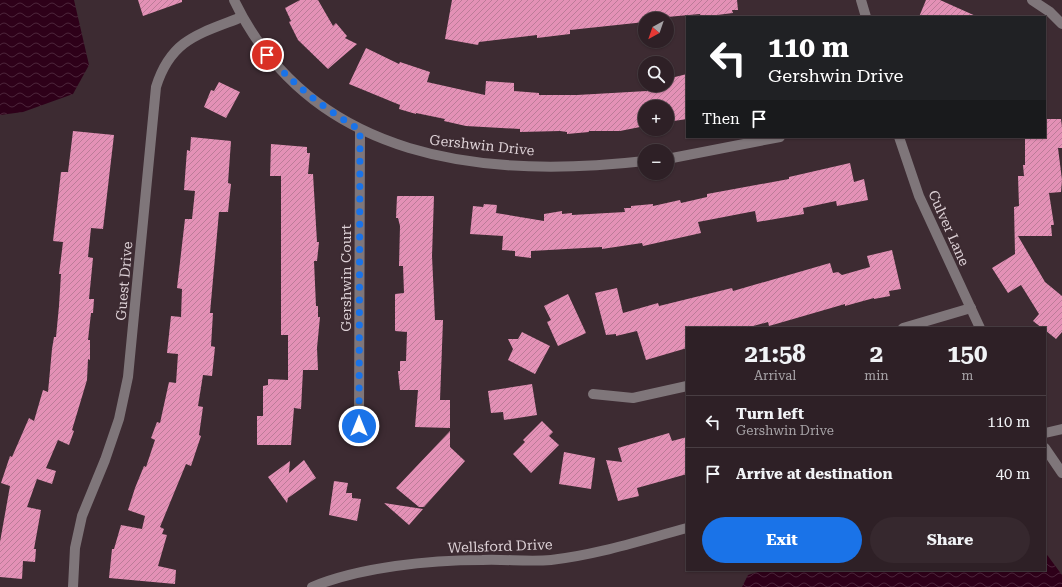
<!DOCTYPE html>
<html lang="en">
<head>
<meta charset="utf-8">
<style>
	:root { --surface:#2e2026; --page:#36282e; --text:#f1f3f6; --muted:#a7a3a7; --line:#493e43; --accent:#1a73e8 }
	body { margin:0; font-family:"Roboto Serif",serif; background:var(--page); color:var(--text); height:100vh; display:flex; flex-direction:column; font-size:15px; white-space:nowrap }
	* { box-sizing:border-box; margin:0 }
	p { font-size:13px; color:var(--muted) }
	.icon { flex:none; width:22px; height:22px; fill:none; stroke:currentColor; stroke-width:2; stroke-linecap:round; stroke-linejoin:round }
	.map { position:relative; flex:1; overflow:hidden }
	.side { position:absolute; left:686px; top:327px; width:360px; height:244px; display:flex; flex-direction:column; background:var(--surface); border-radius:0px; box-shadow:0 1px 3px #0004,0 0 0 1px var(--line) }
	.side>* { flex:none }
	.guide { position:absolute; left:686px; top:16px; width:360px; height:122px; border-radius:0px; box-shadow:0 1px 3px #0004,0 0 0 1px var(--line); background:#202124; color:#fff; overflow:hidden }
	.needle { width:26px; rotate:220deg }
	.controls { position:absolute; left:638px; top:12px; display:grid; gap:8px }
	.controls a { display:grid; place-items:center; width:36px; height:36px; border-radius:50%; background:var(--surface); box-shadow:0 1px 3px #0004,0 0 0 1px var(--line); font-size:20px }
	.pin { position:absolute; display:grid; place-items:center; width:34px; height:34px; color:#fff; margin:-17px; border:2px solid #fff; border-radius:50%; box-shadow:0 1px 4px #0007 }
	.me { position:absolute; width:44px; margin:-22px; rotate:0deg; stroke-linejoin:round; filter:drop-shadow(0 0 3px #0008) }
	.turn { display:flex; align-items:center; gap:14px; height:84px; padding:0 16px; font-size:18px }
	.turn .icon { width:52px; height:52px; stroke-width:2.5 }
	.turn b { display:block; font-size:28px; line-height:34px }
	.then { display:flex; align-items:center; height:38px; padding:0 16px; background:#0003; gap:8px; font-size:15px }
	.eta { display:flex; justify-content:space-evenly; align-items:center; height:68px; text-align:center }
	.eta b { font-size:24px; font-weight:700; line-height:28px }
	.cta { display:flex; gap:8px; margin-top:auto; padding:8px 16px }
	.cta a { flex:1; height:46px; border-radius:24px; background:var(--accent); color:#fff; font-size:16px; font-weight:700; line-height:46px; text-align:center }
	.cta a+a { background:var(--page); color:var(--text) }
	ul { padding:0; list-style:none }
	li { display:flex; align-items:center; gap:12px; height:52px; padding:0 16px; border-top:1px solid var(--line) }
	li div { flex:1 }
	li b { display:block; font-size:15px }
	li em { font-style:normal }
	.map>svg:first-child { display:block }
</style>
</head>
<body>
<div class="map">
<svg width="1062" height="587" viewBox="0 0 1062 587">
	<defs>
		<pattern id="water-waves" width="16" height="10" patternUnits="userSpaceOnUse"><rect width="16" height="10" fill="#2e0019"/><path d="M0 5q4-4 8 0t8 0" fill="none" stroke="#4c243a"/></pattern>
		<pattern id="building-hatch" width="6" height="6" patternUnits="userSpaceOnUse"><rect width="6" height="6" fill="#e391b6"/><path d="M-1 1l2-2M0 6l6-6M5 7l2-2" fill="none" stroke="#bb7c98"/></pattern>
	</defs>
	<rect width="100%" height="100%" fill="#3d2b32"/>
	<!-- water -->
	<g fill="url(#water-waves)">
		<path d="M0 0H74L89 65 73 94 23 112 0 115Z"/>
		<path d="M1045 552 1062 575V587H742L748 575 764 570H1045Z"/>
	</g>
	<!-- building -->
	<g fill="url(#building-hatch)">
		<path d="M138 0H182V2L143 16Z"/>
		<path d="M300 0H318L333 26 336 23 347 36 345 38 357 44 328 69 298 40 289 22 291 21 285 8Z"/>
		<path d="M452 0H737L738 10H732L733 13 701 17 700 14 645 19V22L570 30V34L537 38V35L479 42 478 45 445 39Z"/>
		<path d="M926 0H940L978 17H919Z"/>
		<path d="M366 48 399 64 400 62 430 72 427 82 485 95 486 81 514 83V91L539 93V95H577L647 91V86L667 85V79L687 74V119L667 122V107H645V126L620 131H589V132L567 134V132L560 131 520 132V129L466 126 444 121 445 119 416 113V114L399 109 400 105 349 84Z"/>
		<path d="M219 82 240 92 226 118 204 107 211 90 214 91Z"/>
		<path d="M1045 119H1061L1062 127V148H1058L1062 180 1061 192 1049 193 1054 225H1051L1052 236H1018L1045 282 1062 296V332L1056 339 1045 330V328H1042L1033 321 1039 314 1021 285 1008 293 992 268 1015 254 1014 207 1019 206 1018 176H1024L1023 165H1025V137H1045Z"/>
		<path d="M73 131 114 135 103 229 91 228 88 257 93 258 89 299H94L93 313H91L88 340H90V360L88 359 87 380 72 430 74 431 69 445 58 440 46 468 56 471 52 484 37 479 27 507 41 510 34 549H36L35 562 23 561 22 579 0 577V542L10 486 1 483 10 456 12 457 29 418 34 421 43 390 48 392 52 349 54 337H56L59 306 61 274H59L63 242 53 241 61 172H68Z"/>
		<path d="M191 137 231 141 228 183 231 184 228 212H219L210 313H213L211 346 215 347 212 376 203 375 198 406 203 407 199 435 201 436 191 466 186 464 160 527 164 529 162 534 167 535 158 566 176 570 175 584 109 578 112 549H114L121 525 142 529 145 516 128 510 135 488 144 466 146 467 155 440 151 438 157 422 160 423 169 382 176 383 178 354 167 353 171 316 181 317 182 289 177 288 185 219H192L195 191 184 190 187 150 190 151Z"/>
		<path d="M271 144 307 147V153H310L308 174H313L317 242H319L317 261H314L316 306H318V317H320L317 348 318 370H303L301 409 294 408 291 445H257V416H263V386L268 385V379L288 380V335H281V176H270Z"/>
		<path d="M850 163 854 182 864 179 868 200 837 206 836 201 803 208 804 214 757 222 755 211 698 222 701 233 643 246 642 243 602 249V247L531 251V258L515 256V251L502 250 503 236 470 234 473 206 483 207 484 204 497 205 496 213 544 221V214L562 211V214L572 213V215L625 212 624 208H631V206L653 204V206L680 200 681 203 707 197V194L789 179V177Z"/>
		<path d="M397 196H434L432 256 435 320H443L440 400H450V428L415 427 418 390H400L398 371H400V361H406L407 332 395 331V294L404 293 403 266H399L400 226 398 218H396Z"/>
		<path d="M892 250 901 289 889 291 890 296 874 299V298L845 306V304L769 326 768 322 746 328H687V348L646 360 637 331 616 336V334L606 335 595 293 617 288 623 313 658 303 659 306 732 288 733 291 830 263 833 273 838 272 842 275 870 267 867 256Z"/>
		<path d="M568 294 586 333 558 346 547 322 551 320 544 306Z"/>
		<path d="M522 332 550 346 535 374 508 360 513 349 508 339H518Z"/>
		<path d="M532 384 537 415 504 420 503 412 491 413 488 391Z"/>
		<path d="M542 421 553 432 549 436 559 445 531 473 513 454 525 442 523 440Z"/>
		<path d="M450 431V447L465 461 424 507H419L396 488Z"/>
		<path d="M669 433 672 441 687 437V474L637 488 639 496 618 501 606 460 622 462 618 448Z"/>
		<path d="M564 452 595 458 591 489 559 484Z"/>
		<path d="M304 460 316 478 288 498 287 503 268 477 290 461 289 473Z"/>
		<path d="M334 481 348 483 346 493H352V498L361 499 357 521 329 515Z"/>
		<path d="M384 503 423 509 409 525Z"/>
	</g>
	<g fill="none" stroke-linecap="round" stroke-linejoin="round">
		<!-- minor -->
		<g stroke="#7f767a" stroke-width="10">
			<path d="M234 0C312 162 486 179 645 161"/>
			<path d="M861 0 866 17"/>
			<path d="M1032 0 1050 12 1062 24"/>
			<path d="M899 137 919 196 980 328"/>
			<path d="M667 159 780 137"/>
			<path d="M903 328 971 308"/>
			<path d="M593 394 633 398 687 386"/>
			<path d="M359 426 360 130"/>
			<path d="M1045 433 1062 429"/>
			<path d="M1045 448 1062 473"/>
			<path d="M73 587 75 548 82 516 105 460 119 419 128 377 156 87C171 39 199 34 242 17"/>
			<path d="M312 587C360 567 430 560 482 560 505 559 528 562 551 560 597 555 642 540 687 528"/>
		</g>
	</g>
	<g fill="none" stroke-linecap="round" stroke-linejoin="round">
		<!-- route -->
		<path stroke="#1a73e8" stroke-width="7" stroke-dasharray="0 12.6" d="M267 55C295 86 325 109 360 130L359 426"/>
	</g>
	<g text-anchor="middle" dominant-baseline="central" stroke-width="4" stroke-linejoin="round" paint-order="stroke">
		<!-- street labels -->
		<g font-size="14" fill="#ded2d7" stroke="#3d2b32">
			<text transform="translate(482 145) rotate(6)">Gershwin Drive</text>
			<text transform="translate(949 228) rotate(66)">Culver Lane</text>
			<text transform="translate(346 278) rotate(-90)">Gershwin Court</text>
			<text transform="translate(124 281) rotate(-85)">Guest Drive</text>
			<text transform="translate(500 546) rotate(-2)">Wellsford Drive</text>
		</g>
	</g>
</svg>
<div class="controls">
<a><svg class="needle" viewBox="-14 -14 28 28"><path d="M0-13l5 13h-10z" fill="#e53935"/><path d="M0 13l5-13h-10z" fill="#a7a3a7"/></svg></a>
<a><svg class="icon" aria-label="search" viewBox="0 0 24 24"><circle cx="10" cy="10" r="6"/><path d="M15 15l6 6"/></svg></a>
<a>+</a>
<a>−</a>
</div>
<div class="pin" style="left:267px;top:55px;background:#d93025"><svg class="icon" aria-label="arrive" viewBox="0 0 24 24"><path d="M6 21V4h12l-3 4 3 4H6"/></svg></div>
<svg class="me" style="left:359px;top:426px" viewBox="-20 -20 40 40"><circle r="17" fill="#1a73e8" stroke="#fff" stroke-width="3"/><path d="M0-11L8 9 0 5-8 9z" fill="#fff"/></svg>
<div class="guide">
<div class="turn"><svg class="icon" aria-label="left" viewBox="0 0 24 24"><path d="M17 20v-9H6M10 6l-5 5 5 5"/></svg><div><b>110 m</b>Gershwin Drive</div></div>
<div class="then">Then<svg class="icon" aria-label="arrive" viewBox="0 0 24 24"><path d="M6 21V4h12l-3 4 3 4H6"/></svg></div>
</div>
<section class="side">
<div class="eta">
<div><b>21:58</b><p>Arrival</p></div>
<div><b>2</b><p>min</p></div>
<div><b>150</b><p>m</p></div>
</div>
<ul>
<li><svg class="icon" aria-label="left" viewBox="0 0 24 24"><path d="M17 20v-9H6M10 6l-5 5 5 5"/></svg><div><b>Turn left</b><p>Gershwin Drive</p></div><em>110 m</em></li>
<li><svg class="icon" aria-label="arrive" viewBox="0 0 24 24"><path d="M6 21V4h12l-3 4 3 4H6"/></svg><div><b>Arrive at destination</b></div><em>40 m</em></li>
</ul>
<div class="cta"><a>Exit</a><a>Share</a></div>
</section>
</div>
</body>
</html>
